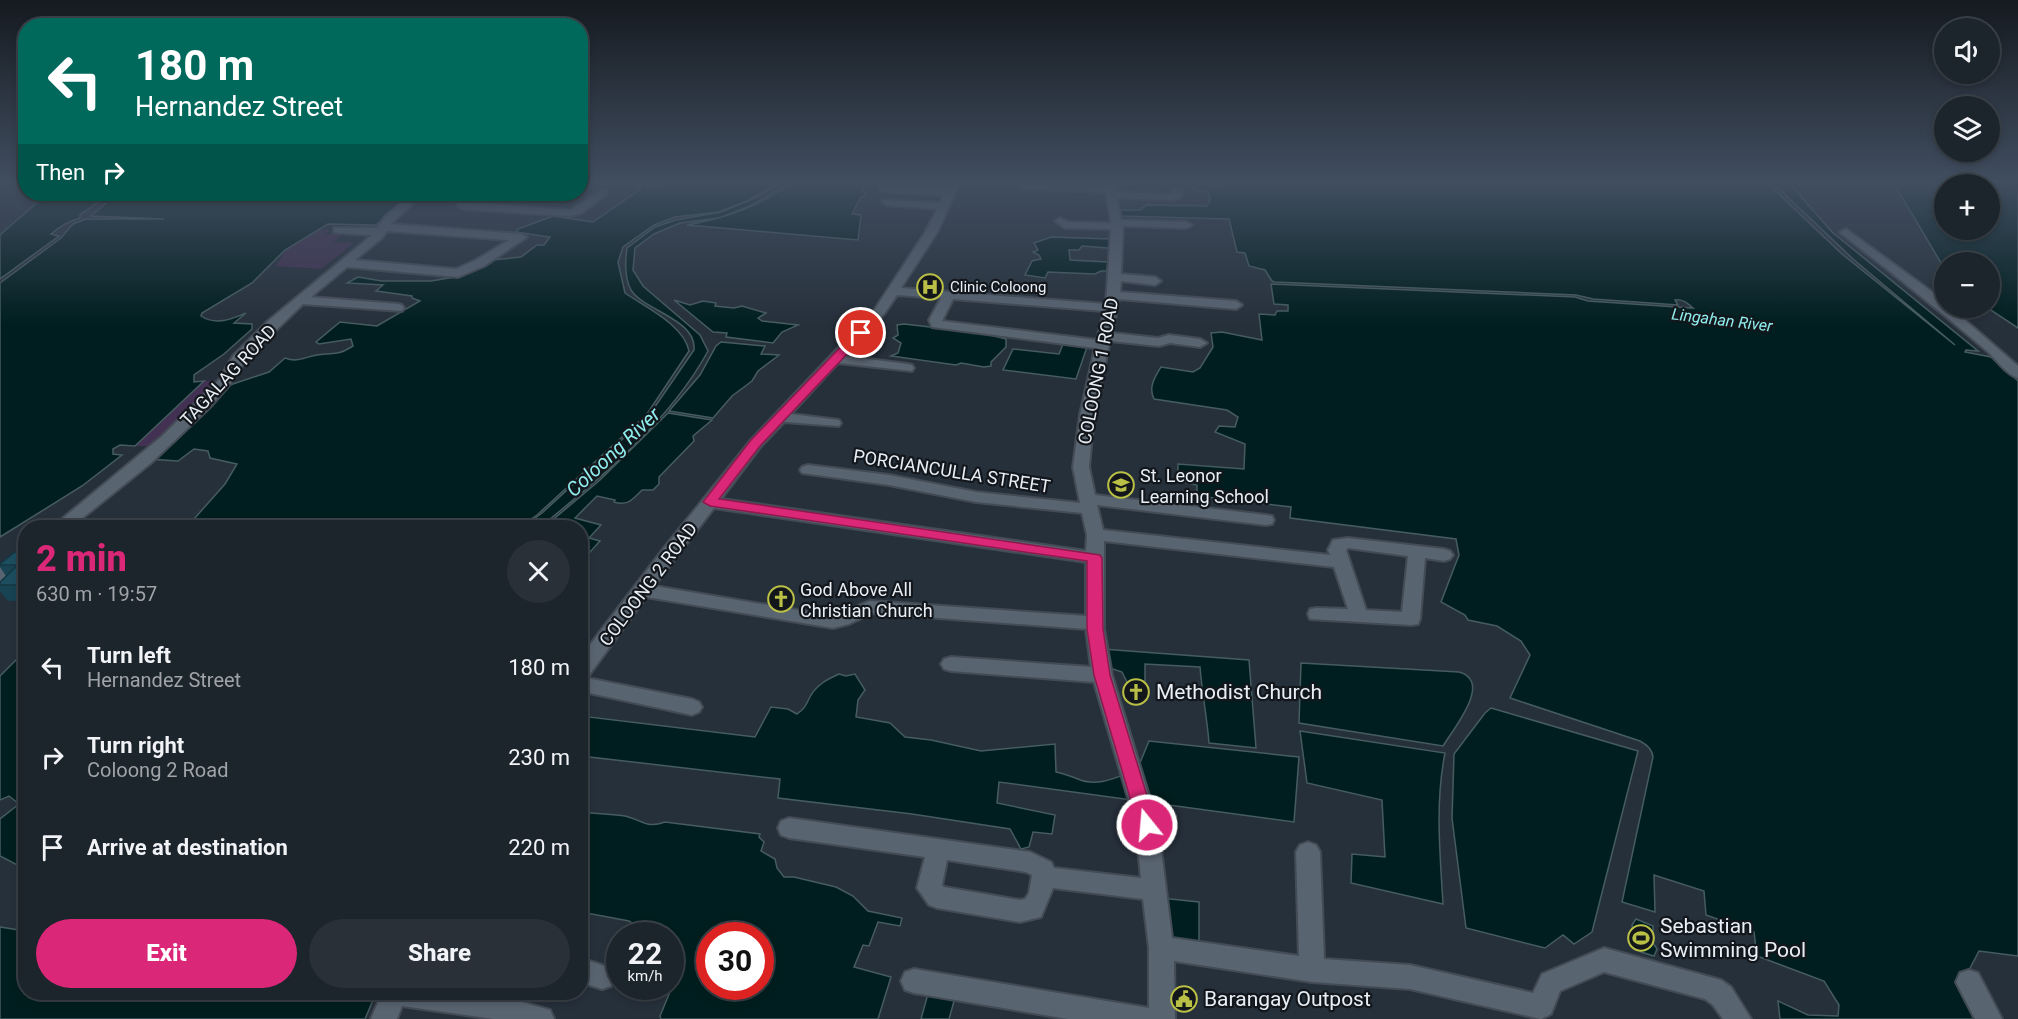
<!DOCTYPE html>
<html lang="en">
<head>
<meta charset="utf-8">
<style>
	:root { --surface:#1c242c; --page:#293038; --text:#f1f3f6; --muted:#a0a4a9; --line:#3a4148; --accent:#db2777 }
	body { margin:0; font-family:Roboto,sans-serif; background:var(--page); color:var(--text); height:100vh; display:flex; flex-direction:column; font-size:22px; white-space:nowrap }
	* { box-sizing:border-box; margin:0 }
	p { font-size:20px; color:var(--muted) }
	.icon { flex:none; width:33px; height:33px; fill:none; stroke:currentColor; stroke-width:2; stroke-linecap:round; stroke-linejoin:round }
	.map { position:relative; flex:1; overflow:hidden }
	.side { position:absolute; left:18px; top:520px; width:570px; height:480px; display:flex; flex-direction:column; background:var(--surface); border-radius:24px; box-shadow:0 3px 9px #0003,0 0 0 2px var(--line) }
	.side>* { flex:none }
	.guide { position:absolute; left:18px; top:18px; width:570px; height:183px; border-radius:24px; box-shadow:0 3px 9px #0003,0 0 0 2px var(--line); background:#00695c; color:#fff; overflow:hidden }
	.controls { position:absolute; left:1934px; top:18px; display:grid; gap:12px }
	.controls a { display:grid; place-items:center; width:66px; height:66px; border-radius:50%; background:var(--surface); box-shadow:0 3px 9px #0003,0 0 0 2px var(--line); font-size:30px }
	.speed { position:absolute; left:606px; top:922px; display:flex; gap:12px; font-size:30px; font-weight:700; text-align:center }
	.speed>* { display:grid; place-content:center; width:78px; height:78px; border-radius:50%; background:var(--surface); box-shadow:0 3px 9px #0003,0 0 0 2px var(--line); line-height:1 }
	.speed small { font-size:15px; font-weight:400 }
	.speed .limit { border:9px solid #d22; background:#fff; color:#111 }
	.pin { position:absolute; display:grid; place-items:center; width:51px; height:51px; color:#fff; margin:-26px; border:3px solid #fff; border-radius:50%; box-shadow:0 2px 6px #0007 }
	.me { position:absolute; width:66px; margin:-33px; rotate:343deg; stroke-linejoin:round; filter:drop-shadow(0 0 4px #0008) }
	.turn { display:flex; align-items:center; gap:21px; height:126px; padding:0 18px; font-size:27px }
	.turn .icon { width:78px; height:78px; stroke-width:2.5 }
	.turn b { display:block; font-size:42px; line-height:51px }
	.then { display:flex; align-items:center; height:57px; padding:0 18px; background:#0003; gap:12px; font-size:22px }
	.round { display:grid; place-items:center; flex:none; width:63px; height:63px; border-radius:32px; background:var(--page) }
	.head { display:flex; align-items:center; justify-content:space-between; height:102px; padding:0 18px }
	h1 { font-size:36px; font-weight:800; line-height:45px; color:var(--accent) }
	.primary-button { display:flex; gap:12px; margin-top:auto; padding:12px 18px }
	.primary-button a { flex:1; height:69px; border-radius:36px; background:var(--accent); color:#fff; font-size:24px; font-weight:800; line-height:69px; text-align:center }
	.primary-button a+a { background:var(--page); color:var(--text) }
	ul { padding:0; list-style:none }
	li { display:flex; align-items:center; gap:18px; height:90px; padding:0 18px }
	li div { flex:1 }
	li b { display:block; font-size:22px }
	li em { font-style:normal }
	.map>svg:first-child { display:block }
</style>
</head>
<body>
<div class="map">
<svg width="2018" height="1019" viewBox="0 0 2018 1019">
	<rect width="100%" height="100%" fill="#26303b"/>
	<!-- green -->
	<g fill="#423152">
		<path d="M318 230H330L325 235 347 231 333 242 354 243 321 269 276 266 286 250Z"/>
		<path d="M222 380 154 446H135L204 381Z"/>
	</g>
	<!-- water -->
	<g fill="#001e1f" stroke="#465c60" stroke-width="1.5" fill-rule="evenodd">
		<path d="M581 182H626L653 187 660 186 663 182H778L749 200 719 212 675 217 654 225 623 247 618 262 625 293C645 307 684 325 689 351L647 414 537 515 518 528H186L225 484 237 464 210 458 208 451 194 449 178 461 148 459 230 385 269 372 285 358C298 363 304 357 317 355 335 352 335 357 353 346L351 339 319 344 316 342 340 322 377 326 420 301 412 298V296L376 291 383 285 347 283 358 277 382 281H431L455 277 492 260 521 257 537 245H544L550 237 516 232 518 229 553 216 593 222 641 189Z"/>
		<path d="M781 182H790L752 205 720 218 680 223 654 234 635 248 633 270 643 286 700 335 708 351C670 421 600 479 539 528H522L542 513 650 414 694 350C697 319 644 311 631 290 624 277 625 262 627 248L655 227 676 220 721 212 760 196Z"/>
		<path d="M794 182 867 184 862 189 866 195 861 197 852 214 861 215 858 240 687 225C727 218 760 206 794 182Z"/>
		<path d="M1222 182H1766L1842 254 1955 345 1853 259 1772 182H1788L1832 232 1978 351 1966 350 1965 352 1991 357 2018 381V956L1979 951 1968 972 1979 1019H1780L1778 1001 1808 1015 1838 1016 1839 1005 1824 981 1757 956 1754 932 1706 915 1704 891 1654 875 1655 912 1622 902 1653 757C1652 749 1647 745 1640 741L1510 698 1530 655 1521 641 1497 626 1468 620 1465 615 1441 602 1459 555 1456 539 1290 518 1291 507 1197 496V485L1178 481V464L1244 469 1245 444 1215 432 1219 426 1235 427 1238 417 1227 410 1154 399C1148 387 1155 377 1161 367L1193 372 1200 368 1213 347 1211 333 1222 332 1262 340 1259 314 1275 315 1277 311H1288V305L1274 304 1271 284 1575 297 1588 301 1693 308C1687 303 1683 299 1675 300L1678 305 1593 299 1576 295 1275 282 1272 281 1265 270 1249 266 1245 253 1237 252 1229 219 1119 216 1117 210H1141L1146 205 1207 206 1210 200 1208 191 1191 190 1200 185 1223 187Z"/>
		<path d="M1893 182H2018V328L1988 308 1989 262H1944V268ZM1944 184H1989V230H1944Z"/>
		<path d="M52 194H109L80 215V218C69 221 60 226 51 234L59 236 0 279V235L39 201Z"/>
		<path d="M117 194H412L376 225 328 224 285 250 252 283 202 313 201 316C216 326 232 319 246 313L234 323 252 324V329L224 354 194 375V382L204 381 135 446 120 445 113 449V454L122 455 82 486 0 537V283L61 238 73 224 86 219H164L91 216Z"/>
		<path d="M1051 237 1111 239 1108 248 1082 246 1079 250H1069L1070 260 1108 262 1107 271H1101L1095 274 1048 272 1045 278 1025 275 1032 261 1041 259 1039 255 1033 252 1038 250 1034 243Z"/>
		<path d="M674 300 690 305 703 301 716 303 715 306 734 308 742 306 766 313 758 318 762 321 798 325 782 332 773 343 726 337 727 333 713 332Z"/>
		<path d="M904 324 982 333 1006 339V347L991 362V366L984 367 961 363 956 365 891 356 898 353 901 343 893 338 898 335 897 325Z"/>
		<path d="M721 342 765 346 761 354 779 355 758 371 752 381 732 396 713 418 669 411 700 375 716 346Z"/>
		<path d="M1063 344 1087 347 1076 379 1003 370 1013 349 1059 354Z"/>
		<path d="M668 413 712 420 693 436 694 441 659 477V484L653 490H642C632 500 628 506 614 502L615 500 597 496 575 518 601 525 589 538 600 541 581 562 580 528H543L600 480Z"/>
		<path d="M1102 649 1249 660 1256 748 1209 743C1207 717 1202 693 1200 667L1145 664V681L1127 682 1122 672 1104 666Z"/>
		<path d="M25 656H26L25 869 0 856V819L19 804 9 796 0 800V676L18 658Z"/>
		<path d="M1301 663 1459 672C1493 681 1454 728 1443 746L1299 723Z"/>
		<path d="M839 674 846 676 855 674 865 690 858 700 856 717 890 723 905 737 931 740 981 751 1055 744 1056 772C1065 774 1070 776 1078 779 1098 788 1119 776 1137 770L1149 741 1299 757 1294 822 999 782 997 803 1055 815 1052 834 1033 832 1029 847 1021 849 1010 829 912 814 778 798 780 779 581 756V716L755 737 771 707 788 709 797 714C806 708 806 704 811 695 818 684 828 679 839 674Z"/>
		<path d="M1491 708 1638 751 1592 932 1574 944 1563 935 1545 948 1466 928 1452 818 1454 754 1485 713Z"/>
		<path d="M1300 731 1445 753C1435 803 1440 853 1443 904L1351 883 1352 854 1385 857 1382 800 1307 783Z"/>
		<path d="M583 812C597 814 612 814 625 816 643 820 645 829 665 822L760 834 759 837 764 842 761 851 775 859 777 868 784 877H794L836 887 853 896 868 911 902 918 900 926 878 922 869 946 863 945 854 967 891 977 878 1019H661L660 1016 672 987 670 936H639L641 929 629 921 581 912V889L588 873 581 871 580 818ZM710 936H760V987H710Z"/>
		<path d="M1161 898 1199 902V946L1166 947Z"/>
		<path d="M1636 919 1653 926V933L1649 937 1657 949 1654 956 1641 952 1635 947 1632 925Z"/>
		<path d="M0 927 25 931 26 993H376L365 1019H0Z"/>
		<path d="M929 990 956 994 949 1019H921Z"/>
	</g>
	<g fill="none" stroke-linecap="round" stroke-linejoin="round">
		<!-- minor casing -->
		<g stroke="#434b55" stroke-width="4">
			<g id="minor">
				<path d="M628 182H644V183L639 186Z"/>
				<path d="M950 182H960L938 231 901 288 1106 304 1111 229 1065 228 1055 221 1060 218 1068 222 1111 223 1106 192 1026 189 1021 186 1026 183 1107 186V182H1117L1116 192 1171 194 1173 188 1182 190 1181 197 1172 200 1117 198 1121 220 1186 222 1192 225 1186 228 1123 226 1121 274 1155 277 1161 281 1155 285 1121 281 1120 292 1236 301 1242 305 1236 309 1119 299 1112 333 1158 338 1169 335 1200 339 1207 343 1200 347 1170 343 1159 346 1110 341 1094 415 1089 467 1095 495 1266 515 1272 516 1274 520 1272 524 1266 525 1097 505 1103 530 1330 555 1328 550 1333 540 1348 538 1444 549 1450 551 1453 555 1450 559 1444 561 1425 558 1420 619 1418 624 1411 625 1310 619 1308 614 1310 609 1317 608 1348 609 1334 567 1104 541V629L1112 675 1158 825 1172 938 1299 956 1296 852 1300 845 1308 842 1316 845 1320 852 1324 959 1410 965 1533 993 1542 974 1604 948 1721 980 1731 987 1751 1019H1723L1713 1005 1705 999 1604 972 1560 991 1551 1014 1541 1019 1410 989 1312 982 1174 961 1175 1019H1068L914 993 905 990 901 981 905 972 914 969 1149 1008V948L1143 899 1053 888 1041 917 1020 922 937 908 929 905 917 888 925 857 789 838 781 835 778 828 781 821 789 818 1030 852 1051 862 1054 868 1141 878 1136 825 1094 682 951 671 944 669 941 664 944 659 951 657 1091 667 1086 629 872 613 849 624 833 628 646 597 587 678 692 699 699 702 702 707 699 712 692 715 580 691V658L664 548 751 440 875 309 926 231 937 209 887 205 882 202 883 200 940 203 944 195 884 192 880 191V187L947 189ZM897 295 941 298 929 320 932 327 1095 348 1080 415 1073 467 1080 503 976 492 889 475 808 465 802 467 800 470 802 473 889 485 976 502 1082 513 1087 535 1086 551 721 499 761 446 784 422 839 426 841 423 839 420 791 414 838 363 912 371 914 368 912 365 907 364 845 356 884 314ZM953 299 1104 311 1097 340 942 321ZM714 508 1086 562V616L870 601 833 616 654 586ZM1348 548 1408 556 1402 612 1366 610 1346 550ZM947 860 1026 872 1032 875 1029 893 1025 899 1020 900 944 887 942 885Z"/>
				<path d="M603 189 607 190V194L582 213 570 216 462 209 457 206 466 194H476L469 203 570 210Z"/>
				<path d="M412 194H423L391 224 521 234 527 237 484 266 458 277 347 267 311 297 398 304 402 305 404 308 402 311 303 304 246 359 231 383 211 406 151 463 70 528H51L161 437 219 380 233 356 268 321 372 235 338 233 334 232V228H377L385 217ZM387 231 509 240 476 260 456 269 355 260 382 238Z"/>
				<path d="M1846 229 1935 294 1944 302V308H1951L2018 366V378C2007 375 1996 359 1987 351 1940 311 1891 272 1842 234L1840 232Z"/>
				<path d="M26 549V564L6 581 0 583V567L20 550Z"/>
				<path d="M580 958 611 968 615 977 611 986 602 989 580 982Z"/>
				<path d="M1969 970 1978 973 2002 1019H1975L1956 982 1960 973Z"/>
				<path d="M382 993H490L550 1010 554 1019H494L402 1006 397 1019H371Z"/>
			</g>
		</g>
		<!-- minor -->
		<use href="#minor" fill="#596471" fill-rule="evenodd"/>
	</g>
	<!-- wall -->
	<path fill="#184352" d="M26 553V600L8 601 0 591V582L6 576 0 567V564Z"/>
	<!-- building -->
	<g fill="#1c4e5f" stroke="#143742" stroke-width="1.5">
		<path d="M58 524H86L82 528H54Z"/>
		<path d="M15 552 26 553V585H0V582L18 565H0V564Z"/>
	</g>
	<!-- sky -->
	<linearGradient id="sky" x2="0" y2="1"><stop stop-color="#151a20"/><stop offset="0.56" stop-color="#414e60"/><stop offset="1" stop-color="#414e60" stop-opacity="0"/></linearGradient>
	<rect width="2018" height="325" fill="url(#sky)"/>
	<!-- route -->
	<path fill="#db2777" stroke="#8e194d" stroke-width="1.5" d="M861 329 866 333 865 335 760 446 719 499 1100 555 1102 558 1103 629 1110 675 1156 825 1154 831 1147 833 1140 831 1138 825 1094 675 1087 629V561L710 506 703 502 751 440 857 330Z"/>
	<!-- icons -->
	<defs>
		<g id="hospital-ring" transform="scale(1.35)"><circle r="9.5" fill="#13171c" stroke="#bac045" stroke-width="1.5"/><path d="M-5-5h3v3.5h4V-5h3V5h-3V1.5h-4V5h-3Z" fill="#bac045"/></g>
		<g id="school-ring" transform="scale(1.35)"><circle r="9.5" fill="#13171c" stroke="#bac045" stroke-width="1.5"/><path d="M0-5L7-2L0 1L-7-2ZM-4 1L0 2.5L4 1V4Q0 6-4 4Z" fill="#bac045"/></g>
		<g id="church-ring" transform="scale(1.35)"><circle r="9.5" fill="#13171c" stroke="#bac045" stroke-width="1.5"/><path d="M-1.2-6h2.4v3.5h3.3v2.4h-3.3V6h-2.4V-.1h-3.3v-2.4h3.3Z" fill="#bac045"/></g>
		<g id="stadium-ring" transform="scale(1.35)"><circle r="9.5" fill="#13171c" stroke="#bac045" stroke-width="1.5"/><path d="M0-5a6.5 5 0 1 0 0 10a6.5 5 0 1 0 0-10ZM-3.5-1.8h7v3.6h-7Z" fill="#bac045"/></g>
		<g id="civic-ring" transform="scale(1.35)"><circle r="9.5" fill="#13171c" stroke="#bac045" stroke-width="1.5"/><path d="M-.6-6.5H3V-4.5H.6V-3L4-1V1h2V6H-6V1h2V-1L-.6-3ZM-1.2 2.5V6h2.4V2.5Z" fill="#bac045"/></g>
	</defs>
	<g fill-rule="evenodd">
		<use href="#hospital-ring" x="930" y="287"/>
		<use href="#school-ring" x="1121" y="485"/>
		<use href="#church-ring" x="781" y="599"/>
		<use href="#church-ring" x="1136" y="692"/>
		<use href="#stadium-ring" x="1641" y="938"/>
		<use href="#civic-ring" x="1184" y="999"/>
	</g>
	<g text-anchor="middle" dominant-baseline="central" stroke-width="4.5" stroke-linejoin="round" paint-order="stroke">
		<!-- far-poi labels -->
		<g font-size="15" fill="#e8eef6" stroke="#13171c" text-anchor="start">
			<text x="950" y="287">Clinic Coloong</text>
		</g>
		<!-- far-water labels -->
		<g font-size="16" font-style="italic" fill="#8fedee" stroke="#13171c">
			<text transform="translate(1722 320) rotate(7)">Lingahan River</text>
		</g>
		<!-- street labels -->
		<g font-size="18" fill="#e8eef6" stroke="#13171c">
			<text transform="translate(1098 371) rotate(-79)">COLOONG 1 ROAD</text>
			<text transform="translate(228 375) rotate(-47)">TAGALAG ROAD</text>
			<text transform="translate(952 471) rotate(9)">PORCIANCULLA STREET</text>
			<text transform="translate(648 584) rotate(-53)">COLOONG 2 ROAD</text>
		</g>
		<!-- poi labels -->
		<g font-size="18" fill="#e8eef6" stroke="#13171c" text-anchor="start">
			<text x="1140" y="475">St. Leonor<tspan x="1140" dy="21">Learning School</tspan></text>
			<text x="800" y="589">God Above All<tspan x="800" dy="21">Christian Church</tspan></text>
		</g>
		<!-- water labels -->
		<g font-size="20" font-style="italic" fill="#8fedee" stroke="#13171c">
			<text transform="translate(613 452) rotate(-43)">Coloong River</text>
		</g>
		<!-- near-poi labels -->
		<g font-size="21" fill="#e8eef6" stroke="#13171c" text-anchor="start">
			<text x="1156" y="692">Methodist Church</text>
			<text x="1660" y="926">Sebastian<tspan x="1660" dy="24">Swimming Pool</tspan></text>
			<text x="1204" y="999">Barangay Outpost</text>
		</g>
	</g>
</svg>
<div class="controls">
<a><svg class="icon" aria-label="sound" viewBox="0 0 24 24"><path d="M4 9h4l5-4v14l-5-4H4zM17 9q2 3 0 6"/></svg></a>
<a><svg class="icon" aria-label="layers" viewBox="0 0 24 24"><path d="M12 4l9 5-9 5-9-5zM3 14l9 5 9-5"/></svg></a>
<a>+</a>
<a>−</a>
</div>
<div class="speed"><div>22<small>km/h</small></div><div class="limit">30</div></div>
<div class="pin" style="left:861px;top:333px;background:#d93025"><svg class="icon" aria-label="arrive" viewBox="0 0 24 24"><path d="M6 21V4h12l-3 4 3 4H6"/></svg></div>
<svg class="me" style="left:1147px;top:825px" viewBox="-20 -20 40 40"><circle r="17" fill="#db2777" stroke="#fff" stroke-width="3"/><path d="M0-11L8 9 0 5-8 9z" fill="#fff"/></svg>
<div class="guide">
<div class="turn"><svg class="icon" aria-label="left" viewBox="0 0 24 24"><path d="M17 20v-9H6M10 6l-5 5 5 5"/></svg><div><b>180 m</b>Hernandez Street</div></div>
<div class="then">Then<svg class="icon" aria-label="right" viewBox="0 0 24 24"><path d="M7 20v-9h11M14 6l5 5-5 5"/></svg></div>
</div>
<section class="side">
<div class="head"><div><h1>2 min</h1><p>630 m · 19:57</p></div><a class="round"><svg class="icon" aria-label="close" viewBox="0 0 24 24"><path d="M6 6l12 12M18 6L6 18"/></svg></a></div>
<ul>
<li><svg class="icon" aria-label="left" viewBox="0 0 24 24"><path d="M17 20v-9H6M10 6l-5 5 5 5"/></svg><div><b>Turn left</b><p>Hernandez Street</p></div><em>180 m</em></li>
<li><svg class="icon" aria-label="right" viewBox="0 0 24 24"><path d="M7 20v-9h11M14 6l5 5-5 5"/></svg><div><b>Turn right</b><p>Coloong 2 Road</p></div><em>230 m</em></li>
<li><svg class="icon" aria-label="arrive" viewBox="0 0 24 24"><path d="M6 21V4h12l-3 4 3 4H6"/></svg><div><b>Arrive at destination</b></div><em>220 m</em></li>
</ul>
<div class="primary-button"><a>Exit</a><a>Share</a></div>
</section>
</div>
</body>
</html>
